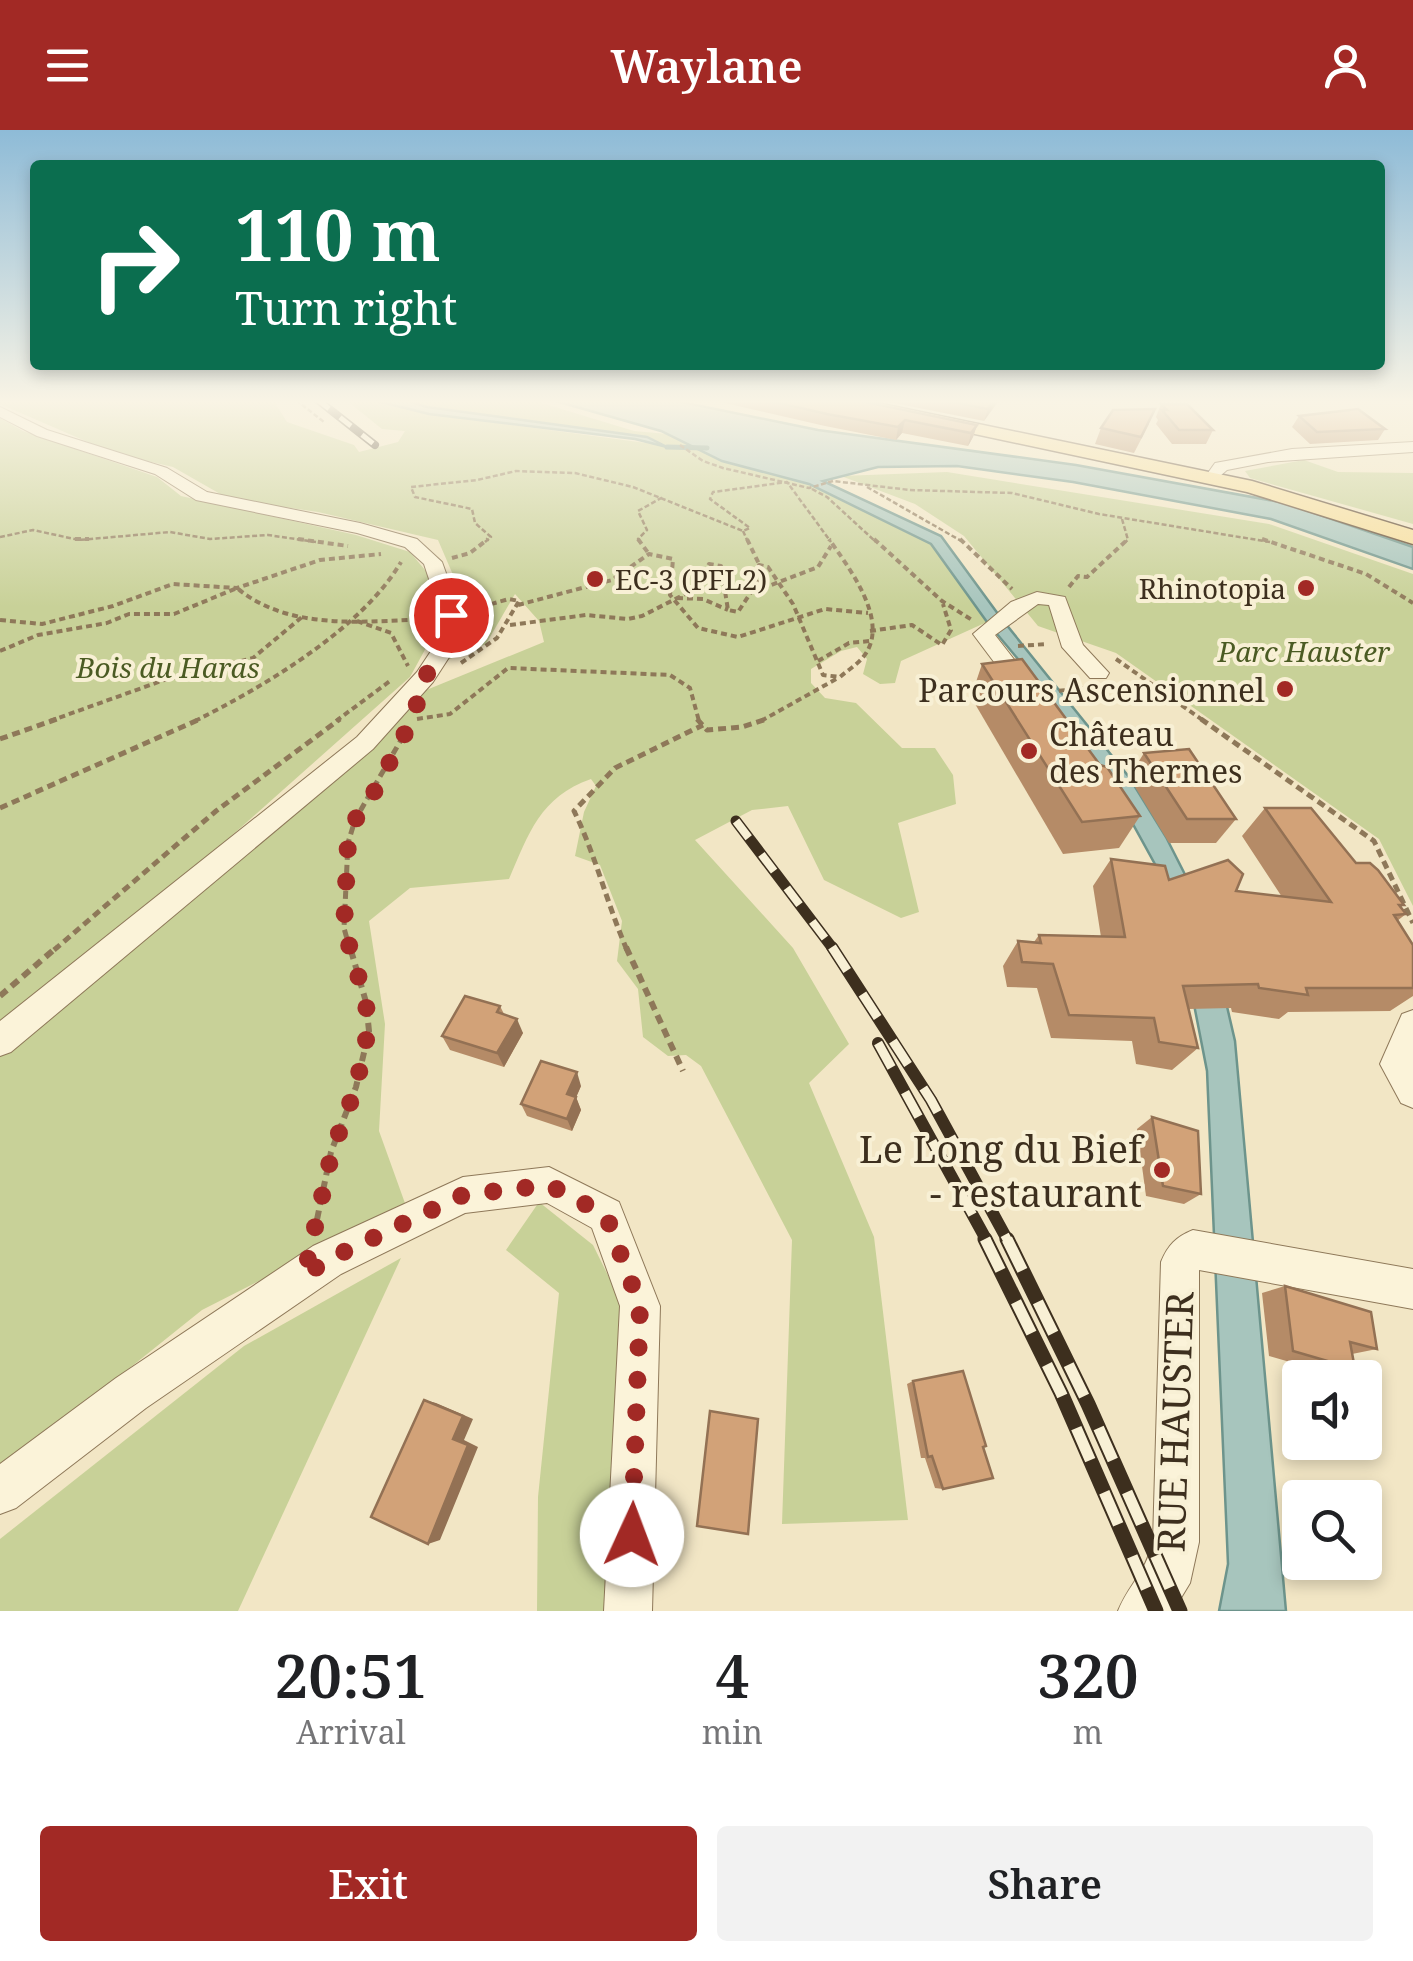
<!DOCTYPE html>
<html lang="en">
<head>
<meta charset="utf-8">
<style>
	:root { --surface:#fff; --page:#f2f2f2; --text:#202124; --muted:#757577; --accent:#a22925 }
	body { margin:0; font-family:"Noto Serif",serif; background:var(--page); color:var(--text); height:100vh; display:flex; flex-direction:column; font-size:38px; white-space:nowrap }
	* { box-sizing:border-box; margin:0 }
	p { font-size:32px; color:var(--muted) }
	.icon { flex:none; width:55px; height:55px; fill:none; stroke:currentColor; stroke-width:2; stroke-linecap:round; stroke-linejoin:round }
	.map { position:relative; height:1481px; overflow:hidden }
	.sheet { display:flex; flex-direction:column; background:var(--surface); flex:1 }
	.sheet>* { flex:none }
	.guide { position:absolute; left:30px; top:30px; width:1355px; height:210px; border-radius:10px; box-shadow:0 5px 15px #0003; background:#0b6e4f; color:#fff; overflow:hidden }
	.tools { position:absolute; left:1282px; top:1230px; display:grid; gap:20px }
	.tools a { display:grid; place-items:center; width:100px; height:100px; border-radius:10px; background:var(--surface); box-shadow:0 5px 15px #0003; font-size:50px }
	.pin { position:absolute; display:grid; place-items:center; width:85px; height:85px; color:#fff; margin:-42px; border:5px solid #fff; border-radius:50%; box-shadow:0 2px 10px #0007 }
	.me { position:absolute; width:110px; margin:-55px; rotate:2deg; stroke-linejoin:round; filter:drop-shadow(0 0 8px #0008) }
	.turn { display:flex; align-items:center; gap:35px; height:210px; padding:0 40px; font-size:45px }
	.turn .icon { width:130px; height:130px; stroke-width:2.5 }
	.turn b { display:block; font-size:70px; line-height:85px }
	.eta { display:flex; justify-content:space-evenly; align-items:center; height:170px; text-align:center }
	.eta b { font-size:60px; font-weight:600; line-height:70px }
	.button { display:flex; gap:20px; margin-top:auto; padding:20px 40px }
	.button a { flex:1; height:115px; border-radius:10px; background:var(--accent); color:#fff; font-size:40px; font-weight:600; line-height:115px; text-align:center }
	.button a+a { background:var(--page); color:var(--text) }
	header { display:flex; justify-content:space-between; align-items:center; height:130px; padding:0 40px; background:var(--accent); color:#fff; font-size:45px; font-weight:600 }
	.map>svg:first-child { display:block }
</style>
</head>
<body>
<header><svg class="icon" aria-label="menu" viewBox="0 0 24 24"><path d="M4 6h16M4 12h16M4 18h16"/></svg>Waylane<svg class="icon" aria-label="person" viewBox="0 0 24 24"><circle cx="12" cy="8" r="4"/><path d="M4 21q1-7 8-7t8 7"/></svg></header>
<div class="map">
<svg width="1413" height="1481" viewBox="0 0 1413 1481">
	<rect width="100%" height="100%" fill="#f2e6c5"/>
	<!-- green -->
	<g fill="#c8d198">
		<path d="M0 270H268L275 273 287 292 354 315 359 322 398 312 405 301 382 299 346 270H373L429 284 661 315 647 307 427 277 405 270H532L634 301 668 304 722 331 809 354 931 414 987 492 901 531 895 553 880 554 863 544 867 529 857 517 841 521 811 539V553L825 568 856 573 902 618H935L953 645 956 674 898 693 919 782 901 788 824 750 788 676 752 680 695 710 793 818 849 914 809 953 874 1107 908 1390 782 1394 792 1110 701 936 686 925 668 926 643 907 638 859 617 831 622 791 600 735 575 726 584 682 596 656 591 649C540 667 529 703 509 749L410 758 369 791 385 894 379 1001 406 1076 202 1180 0 1342V922L419 563 544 512 539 491 515 464 486 514 445 531 466 475 438 410 318 382 229 369 173 337 113 323 0 274Z"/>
		<path d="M0 288 23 301 157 347 181 366 356 405 410 422 430 446 433 505 410 547 193 740 0 899Z"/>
		<path d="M1304 330 1338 342 1413 343V394L1250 348 1245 341Z"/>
		<path d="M947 342 1269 394 1413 444V776L1379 709 1116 523 1038 496 964 406 915 374 841 346Z"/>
		<path d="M539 1072 593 1115 631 1192V1481H537L538 1367 559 1163 506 1120Z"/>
		<path d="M401 1128 238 1481H0V1409L244 1216Z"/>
	</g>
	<!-- water -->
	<g fill="#a7c5bd" stroke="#6d948c" stroke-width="2.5">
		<path d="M373 270H405L427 277 647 307 667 317 635 309 429 284Z"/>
		<path d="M552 270H672L818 300 1076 335 1285 373 1413 417V439L1271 389 1073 352 957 336 878 337 823 351 941 406 1001 488 1129 647 1166 707 1206 786 1235 911 1286 1481H1219L1228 1434 1207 941 1173 767 1124 678 1043 559 987 492 931 414 809 354 722 331 661 301Z"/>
	</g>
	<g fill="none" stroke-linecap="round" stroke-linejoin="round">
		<!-- stream -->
		<path stroke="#6d948c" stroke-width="5" d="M667 317 707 318"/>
		<!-- minor casing -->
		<g stroke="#8e7859" stroke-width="2">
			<g id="minor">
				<path d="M0 277 47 300 167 338 207 362 360 393 417 409 442 432 461 485 457 515 433 552 373 619 11 922 0 926V891L357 607 417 542 435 515 441 485 424 434 405 417 357 403 196 370 155 344 37 306 0 287Z"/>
				<path d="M1413 312V322L1268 332 1227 340 1213 352 1205 347 1215 333 1292 319Z"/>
				<path d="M1037 462 1065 467 1083 515 1109 543 1106 548H1090L1062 517 1049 475 1038 474 995 505 1037 559 1026 566 1018 564 973 504 1011 472Z"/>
				<path d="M1413 880V978L1401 973 1380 934 1402 884Z"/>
				<path d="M549 1037 619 1072 660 1176 652 1481H604L620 1176 592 1098 547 1073 465 1083 341 1144 146 1278 16 1378 0 1384V1334L116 1248 313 1116 463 1047Z"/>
				<path d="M1193 1100 1413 1139V1179L1199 1140V1412L1190 1453 1173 1481H1118C1130 1452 1144 1446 1153 1412L1161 1132C1168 1115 1176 1107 1193 1100Z"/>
			</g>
		</g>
		<!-- major casing -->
		<g stroke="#5c452e" stroke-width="3">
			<path id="major" d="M830 270H863L1252 351 1413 400V414L1247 362 839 275Z"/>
		</g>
		<!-- path-far3 -->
		<g stroke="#8e7859" stroke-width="2.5" stroke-dasharray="5 2.5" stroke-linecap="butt">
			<path d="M296 270 324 292"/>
			<path d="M680 315 703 331 723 338 809 358 833 351 910 360 1012 363 1099 384 1270 412"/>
			<path d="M867 357 963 412"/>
			<path d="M812 359 827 367 876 412"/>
			<path d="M1122 389 1128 410 1125 412"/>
			<path d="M743 401 748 412"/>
			<path d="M0 407 33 400 79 410 170 402 210 409 268 405 316 412"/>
			<path d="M485 412 491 407 475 393 472 379 415 367 411 357 477 350 516 341 575 343 633 357 743 401 750 398 710 369 713 362 787 352 831 412"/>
			<path d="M640 412 638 409 647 400 638 381 663 367"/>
		</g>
		<!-- path-far2 -->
		<g stroke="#8e7859" stroke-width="4" stroke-dasharray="6 4" stroke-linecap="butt">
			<path d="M75 409H89"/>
			<path d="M298 409 348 416"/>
			<path d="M638 409 649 424"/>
			<path d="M747 409 759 434"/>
			<path d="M874 409 942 471 972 490"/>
			<path d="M960 409 1012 459"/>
			<path d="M1262 409 1366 444 1413 473"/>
			<path d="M452 428 470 423 488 409"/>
			<path d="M1069 457 1078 446 1087 447 1128 409"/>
			<path d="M753 462 818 437 831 416"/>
			<path d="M677 468 703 469 728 480"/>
			<path d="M518 475 612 450 649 424 673 429 670 465 698 498 738 507 825 479 868 483"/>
			<path d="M0 490 42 494 113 476 173 454 237 458 320 430 381 424"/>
			<path d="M357 491 391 503 408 536"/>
			<path d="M510 495 586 485 628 489 642 486 695 459 709 434 721 436 728 480 738 482 759 450V435L768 437 793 474 823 545 840 547C848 540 858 534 864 526 891 491 848 437 829 409"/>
			<path d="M870 501 912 495 942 515 951 500 943 474"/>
			<path d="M1018 516 1047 514"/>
			<path d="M0 521 38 505 107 493 129 484H174L237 458C290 502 366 491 431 489"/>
			<path d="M1116 529 1204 591"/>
			<path d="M818 531 849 513 870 511"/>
			<path d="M461 533 497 508 519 471 509 469 470 480"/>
			<path d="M1049 562 1083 558"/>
			<path d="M417 589 450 584 508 538 670 545 690 558 699 591"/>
			<path d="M50 591 164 550 253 528 302 487"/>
			<path d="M195 591C263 557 362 499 401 432"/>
			<path d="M336 591 390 551"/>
			<path d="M761 591 838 548"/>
		</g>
		<!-- path-far1 -->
		<g stroke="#8e7859" stroke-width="5" stroke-dasharray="8 5" stroke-linecap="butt">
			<path d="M697 589 707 600 742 597 767 589"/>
			<path d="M1201 589 1374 711 1413 793"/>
			<path d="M0 609 57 589"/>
			<path d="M0 678 200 589"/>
			<path d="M54 820 216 681 340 589"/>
			<path d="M350 820 344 798 348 713 355 690 401 610"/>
			<path d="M627 820C607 774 596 726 574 681L615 638 703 595"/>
		</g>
		<!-- path -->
		<g stroke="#8e7859" stroke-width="6" stroke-dasharray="9 6" stroke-linecap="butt">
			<path d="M626 817 683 941"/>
			<path d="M0 866 57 817"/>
			<path d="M314 1104 331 1022 356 957 369 901 366 872 350 817"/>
		</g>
		<!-- minor -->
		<use href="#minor" fill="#fbf3d9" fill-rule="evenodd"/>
		<!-- major -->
		<use href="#major" fill="#f7de9b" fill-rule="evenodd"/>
		<!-- rail-far3 casing -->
		<g stroke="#3d2f1e" stroke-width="8">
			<path id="rail-far3" d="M318 270 375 315"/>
		</g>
		<!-- rail-far2 casing -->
		<g stroke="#3d2f1e" stroke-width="11">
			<path id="rail-far2" d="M736 691 834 820"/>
		</g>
		<!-- rail-far1 casing -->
		<g stroke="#3d2f1e" stroke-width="12">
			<g id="rail-far1">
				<path d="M832 817 931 970 1008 1111"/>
				<path d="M878 913 987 1111"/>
			</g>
		</g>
		<!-- rail casing -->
		<g stroke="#3d2f1e" stroke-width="15">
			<g id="rail">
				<path d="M985 1109 1061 1263 1156 1481"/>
				<path d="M1007 1109 1088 1274 1180 1481"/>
			</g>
		</g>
		<!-- rail-far3 -->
		<use href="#rail-far3" stroke="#f8f0d5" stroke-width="5" stroke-dasharray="14" stroke-linecap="butt"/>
		<!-- rail-far2 -->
		<use href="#rail-far2" stroke="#f8f0d5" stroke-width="8" stroke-dasharray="21" stroke-linecap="butt"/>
		<!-- rail-far1 -->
		<use href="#rail-far1" stroke="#f8f0d5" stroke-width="9" stroke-dasharray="28" stroke-linecap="butt"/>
		<!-- rail -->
		<use href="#rail" stroke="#f8f0d5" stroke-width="11" stroke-dasharray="35" stroke-linecap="butt"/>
	</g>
	<!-- wall -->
	<g fill="#b58b67">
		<path d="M712 270H856L977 295 973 307 968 316 902 303 896 310 825 296Z"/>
		<path d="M879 270H999L984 291Z"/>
		<path d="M1161 274 1213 300 1206 314H1172L1156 294 1158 290 1156 287Z"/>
		<path d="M1299 286 1385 299 1378 310 1310 314 1292 297Z"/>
		<path d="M1149 294 1134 323 1095 314 1101 298Z"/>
		<path d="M982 534 1100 635 1140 686 1119 718 1063 724 971 567Z"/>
		<path d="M1144 623 1236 689 1216 713H1169L1129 647Z"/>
		<path d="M1265 678 1356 733 1404 775 1401 777 1406 784 1397 791 1413 815V866L1390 881 1288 882 1279 889 1232 882 1231 878 1188 879 1198 918 1172 940 1136 934 1132 911 1051 908 1037 858 1007 857 1003 836 1018 811 1034 812 1039 805 1101 807 1093 756 1111 729 1169 750 1282 767 1242 706Z"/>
		<path d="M500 876 504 884 523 903 504 937 450 920 442 906Z"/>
		<path d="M581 956 576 967 581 980 572 1001 527 986 521 974Z"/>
		<path d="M1152 987 1201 1064 1184 1074 1146 1066 1137 999Z"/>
		<path d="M1285 1156 1377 1219 1352 1224 1355 1239 1328 1243 1269 1226 1262 1163Z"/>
		<path d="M913 1251 983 1317 943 1359 935 1358 925 1328H921L907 1254Z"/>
	</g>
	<!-- shaded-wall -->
	<g fill="#937154">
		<path d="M994 270H999L984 291 988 279Z"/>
		<path d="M905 290 902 303 896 310 898 297Z"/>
		<path d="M977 295 973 307 968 316 971 303Z"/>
		<path d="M517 889 523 903 504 937 497 923Z"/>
		<path d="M577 942 581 956 572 977 567 964Z"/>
		<path d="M576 967 581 980 572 1001 567 989Z"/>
		<path d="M424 1270 436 1273 473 1289 464 1310 478 1317 440 1410 428 1414 453 1309Z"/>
	</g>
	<!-- building -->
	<g fill="#d2a278" stroke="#937154" stroke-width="2.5">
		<path d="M766 270H856L977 295 971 303 905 290 898 297 827 284Z"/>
		<path d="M942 270H994L988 279Z"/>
		<path d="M1161 274H1187L1213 300H1179L1162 280H1167Z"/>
		<path d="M1155 279 1141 307 1101 298 1113 280Z"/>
		<path d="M1358 279 1385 299 1317 302 1299 286Z"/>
		<path d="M1022 529 1100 635 1107 637 1140 686 1082 692 982 534Z"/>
		<path d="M1189 619 1236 689H1187L1144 623Z"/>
		<path d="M1265 678H1311L1356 733H1370L1378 740 1404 775H1399L1406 784 1394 785 1413 815V858H1306L1308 865 1259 858 1258 854 1183 856 1198 918 1159 912 1154 888 1069 885 1053 834 1022 832 1018 811 1041 813 1039 805 1125 807 1111 729 1165 736 1169 750 1228 730 1243 744 1236 761 1331 772Z"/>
		<path d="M465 866 500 876 497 882 517 889 497 923 442 906Z"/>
		<path d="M541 931 577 942 567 964 576 967 567 989 521 974Z"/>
		<path d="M1152 987 1198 1001 1201 1064 1163 1056Z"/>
		<path d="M1285 1156 1371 1182 1377 1219 1350 1212 1355 1239 1293 1221Z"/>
		<path d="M963 1241 986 1316 983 1317 993 1348 943 1359 932 1326 928 1327 913 1251Z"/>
		<path d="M424 1270 463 1286 453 1309 468 1315 428 1414 371 1387Z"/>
		<path d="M710 1281 758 1289 748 1404 697 1396Z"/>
	</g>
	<!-- sky -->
	<linearGradient id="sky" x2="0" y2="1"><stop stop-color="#8ebbd7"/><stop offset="0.57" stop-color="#f9f4e5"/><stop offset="1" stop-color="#f9f4e5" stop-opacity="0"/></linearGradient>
	<rect width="1413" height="477" fill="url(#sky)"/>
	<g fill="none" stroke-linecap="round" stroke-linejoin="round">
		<!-- route -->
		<path stroke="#a22925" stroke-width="18" stroke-dasharray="0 32.4" d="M451 485 446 515 425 547 412 590 372 666 355 690 348 712 344 798 366 872 368 901 356 957 332 1022 304 1146 327 1130 463 1065 549 1055 606 1085 640 1176 632 1405"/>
	</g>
	<!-- markers -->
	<g fill="#a22925" stroke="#f8f0d5" stroke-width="4">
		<circle cx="595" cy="449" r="10"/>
		<circle cx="1306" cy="458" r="10"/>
		<circle cx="1285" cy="559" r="10"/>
		<circle cx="1029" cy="621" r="10"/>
		<circle cx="1162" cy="1040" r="10"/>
	</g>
	<g text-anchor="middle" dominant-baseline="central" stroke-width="8" stroke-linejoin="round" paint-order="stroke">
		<!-- far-poi labels -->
		<g font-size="28" fill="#3d2f1e" stroke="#f8f0d5" text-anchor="start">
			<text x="615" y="449">EC-3 (PFL2)</text>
			<text x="1286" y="458" text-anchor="end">Rhinotopia</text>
		</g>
		<!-- far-park labels -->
		<g font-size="28" font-style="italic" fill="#4b5b23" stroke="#f8f0d5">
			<text x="1304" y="521">Parc Hauster</text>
			<text x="168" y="537">Bois du Haras</text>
		</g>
		<!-- poi labels -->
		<g font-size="32" fill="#3d2f1e" stroke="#f8f0d5" text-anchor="end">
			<text x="1265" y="559">Parcours Ascensionnel</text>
			<text x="1049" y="603" text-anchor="start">Château<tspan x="1049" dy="37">des Thermes</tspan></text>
		</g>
		<!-- near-poi labels -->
		<g font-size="38" fill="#3d2f1e" stroke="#f8f0d5" text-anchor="end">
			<text x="1142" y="1018">Le Long du Bief<tspan x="1142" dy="44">- restaurant</tspan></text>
		</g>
		<!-- near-street labels -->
		<g font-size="38" fill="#3d2f1e" stroke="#f8f0d5">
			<text transform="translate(1174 1292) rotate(-88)">RUE HAUSTER</text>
		</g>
	</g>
</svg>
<div class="tools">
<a><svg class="icon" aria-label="sound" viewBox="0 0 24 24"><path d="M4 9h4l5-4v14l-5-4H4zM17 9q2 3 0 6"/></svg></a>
<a><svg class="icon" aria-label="search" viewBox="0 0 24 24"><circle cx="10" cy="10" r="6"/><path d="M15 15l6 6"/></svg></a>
</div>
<div class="pin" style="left:451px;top:485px;background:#d93025"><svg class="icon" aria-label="arrive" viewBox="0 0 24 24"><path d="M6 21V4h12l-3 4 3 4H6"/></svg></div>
<svg class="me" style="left:632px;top:1405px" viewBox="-20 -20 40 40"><circle r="19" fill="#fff"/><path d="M0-13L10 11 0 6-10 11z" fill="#a22925"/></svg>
<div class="guide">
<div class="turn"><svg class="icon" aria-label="right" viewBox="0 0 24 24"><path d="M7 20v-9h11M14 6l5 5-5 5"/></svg><div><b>110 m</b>Turn right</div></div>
</div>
</div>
<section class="sheet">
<div class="eta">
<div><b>20:51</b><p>Arrival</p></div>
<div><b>4</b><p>min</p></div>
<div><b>320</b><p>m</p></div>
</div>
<div class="button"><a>Exit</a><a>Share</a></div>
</section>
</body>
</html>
